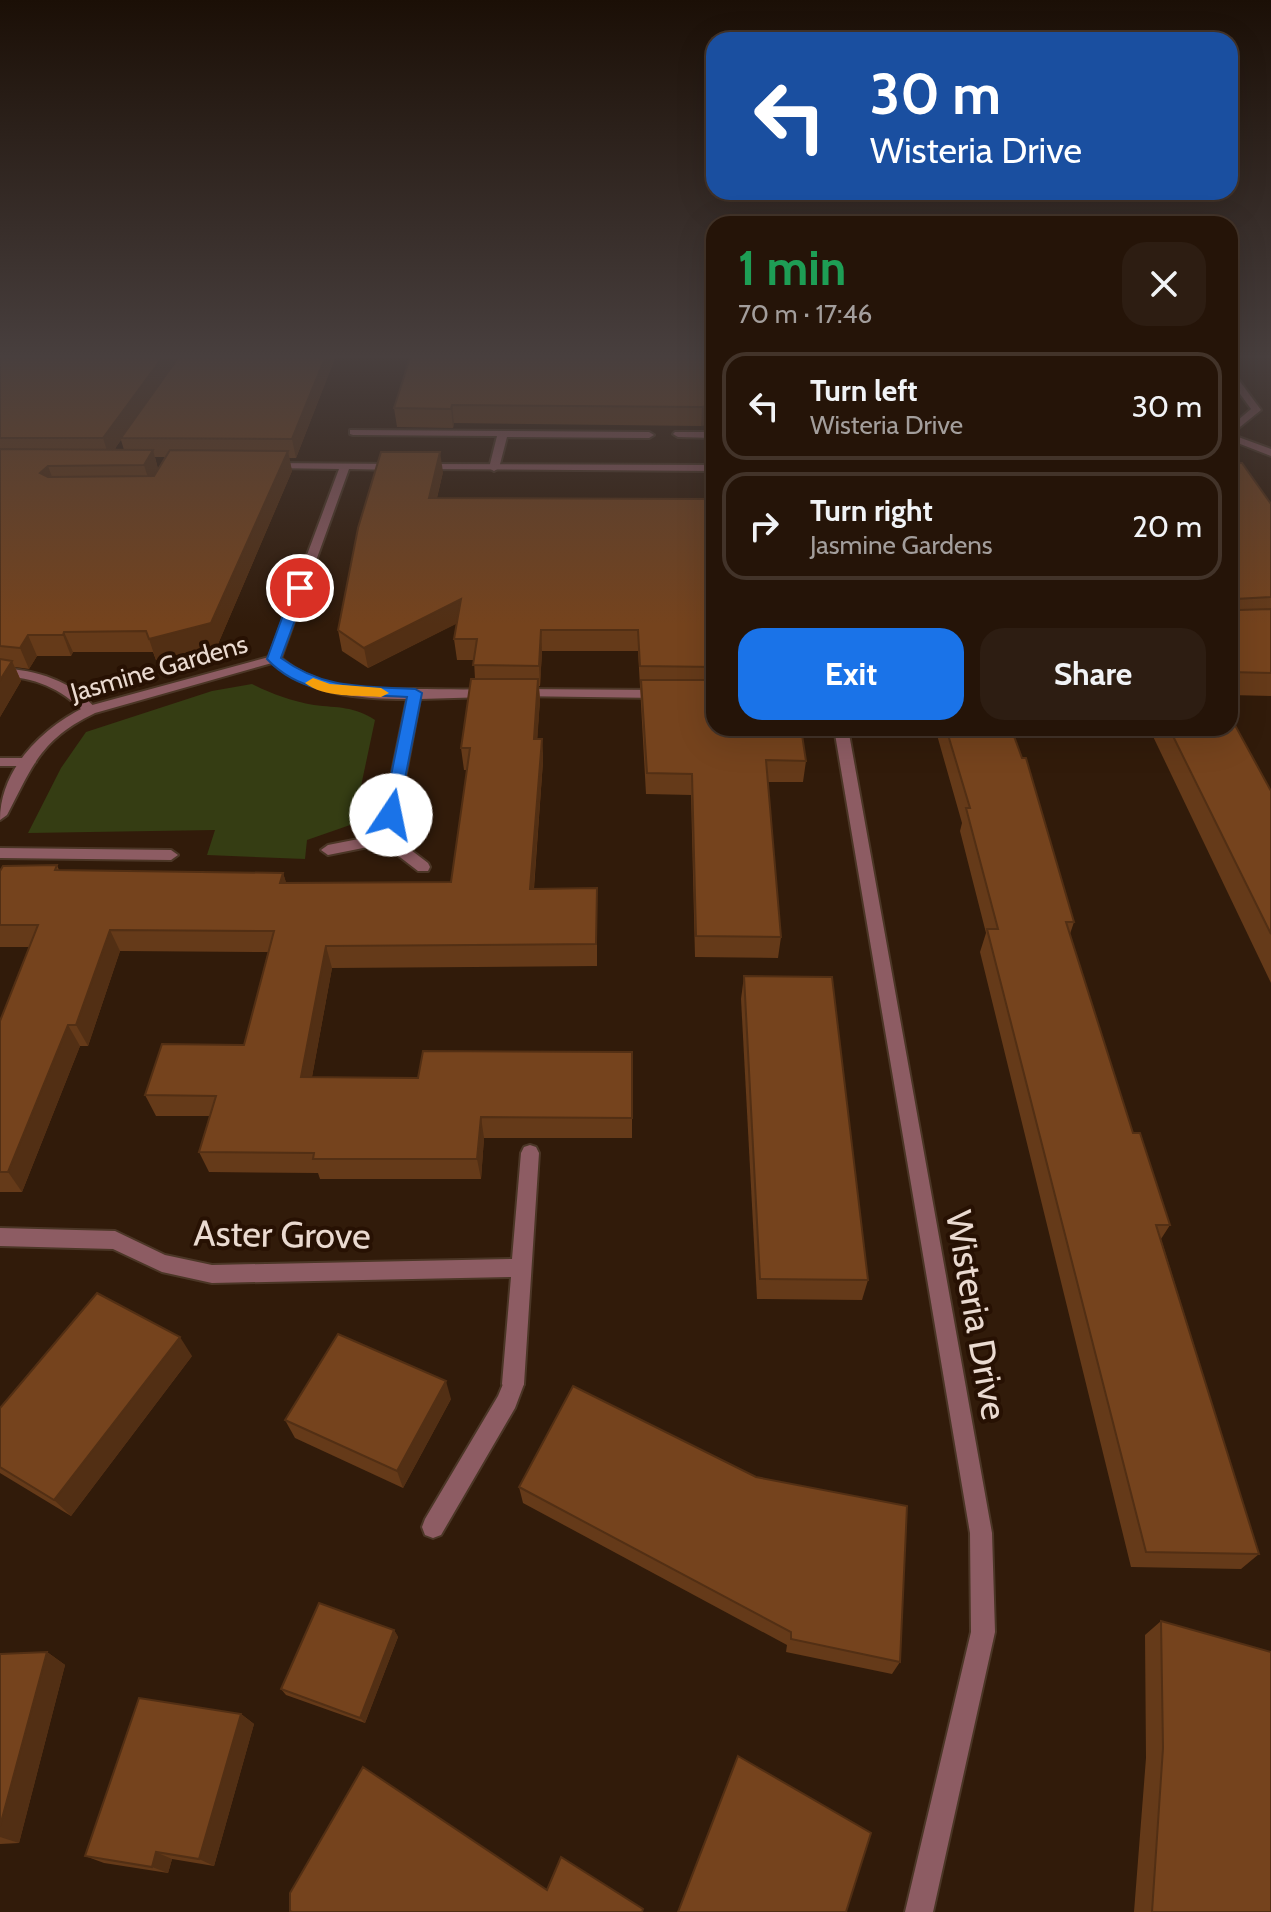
<!DOCTYPE html>
<html lang="en">
<head>
<meta charset="utf-8">
<style>
	:root { --surface:#251408; --page:#2d1d12; --text:#f1f3f6; --muted:#a39e9c; --line:#423329; --accent:#1a73e8 }
	body { margin:0; font-family:Cabin,sans-serif; background:var(--page); color:var(--text); height:100vh; display:flex; flex-direction:column; font-size:30px; white-space:nowrap }
	* { box-sizing:border-box; margin:0 }
	p { font-size:26px; color:var(--muted) }
	.icon { flex:none; width:44px; height:44px; fill:none; stroke:currentColor; stroke-width:2; stroke-linecap:round; stroke-linejoin:round }
	.map { position:relative; flex:1; overflow:hidden }
	.sheet { position:absolute; left:706px; top:216px; width:532px; height:520px; display:flex; flex-direction:column; background:var(--surface); border-radius:24px; box-shadow:0 8px 32px #0002,0 0 0 2px var(--line) }
	.sheet>* { flex:none }
	.guide { position:absolute; left:706px; top:32px; width:532px; height:168px; border-radius:24px; box-shadow:0 8px 32px #0002,0 0 0 2px var(--line); background:#1a4fa0; color:#fff; overflow:hidden }
	.pin { position:absolute; display:grid; place-items:center; width:68px; height:68px; color:#fff; margin:-34px; border:4px solid #fff; border-radius:50%; box-shadow:0 2px 8px #0007 }
	.me { position:absolute; width:88px; margin:-44px; rotate:11deg; stroke-linejoin:round; filter:drop-shadow(0 0 6px #0008) }
	.turn { display:flex; align-items:center; gap:28px; height:168px; padding:0 32px; font-size:36px }
	.turn .icon { width:104px; height:104px; stroke-width:2.5 }
	.turn b { display:block; font-size:56px; line-height:68px }
	.round { display:grid; place-items:center; flex:none; width:84px; height:84px; border-radius:24px; background:var(--page) }
	.headline { display:flex; align-items:center; justify-content:space-between; height:136px; padding:0 32px }
	h1 { font-size:48px; font-weight:700; line-height:60px; color:#1e9e55 }
	.action { display:flex; gap:16px; margin-top:auto; padding:16px 32px }
	.action a { flex:1; height:92px; border-radius:24px; background:var(--accent); color:#fff; font-size:32px; font-weight:700; line-height:92px; text-align:center }
	.action a+a { background:var(--page); color:var(--text) }
	ul { padding:0; list-style:none }
	li { display:flex; align-items:center; gap:24px; height:108px; margin:0 16px 12px; padding:0 16px; border:4px solid var(--line); border-radius:24px }
	li div { flex:1 }
	li b { display:block; font-size:30px }
	li em { font-style:normal }
	.map>svg:first-child { display:block }
</style>
</head>
<body>
<div class="map">
<svg width="1271" height="1912" viewBox="0 0 1271 1912">
	<rect width="100%" height="100%" fill="#311b0a"/>
	<!-- green -->
	<path fill="#353d13" d="M252 684C272 694 291 701 314 705 338 708 354 706 375 720L353 824 307 840 305 859 207 855 215 830 28 833 61 768 86 732 212 691Z"/>
	<g fill="none" stroke-linecap="round" stroke-linejoin="round">
		<!-- service casing -->
		<g stroke="#4b3626" stroke-width="4">
			<g id="service">
				<path d="M1230 371 1233 372 1261 410 1230 435V427L1251 409 1230 380Z"/>
				<path d="M350 430 649 432 654 435 649 438 507 437 499 468 494 471 489 468 497 436 353 435 350 434Z"/>
				<path d="M675 432H714V438L678 437 673 434Z"/>
				<path d="M0 668C37 670 73 681 97 710L90 714 85 713C61 688 34 677 0 676Z"/>
				<path d="M0 758H29L36 762 29 766H0Z"/>
				<path d="M513 1374 520 1377 524 1384 515 1408 441 1535 433 1538 425 1535 422 1527 425 1519 498 1396 506 1377Z"/>
			</g>
		</g>
		<!-- minor casing -->
		<g stroke="#4b3626" stroke-width="4">
			<g id="minor">
				<path d="M1230 434 1271 449V456L1230 440Z"/>
				<path d="M266 463 398 464 403 467 398 470 349 469 281 658C321 691 366 690 414 689 438 689 464 690 488 689L494 693 488 697 420 699 394 837 428 863 430 867 428 871H418L383 844 328 855 321 850 328 845 379 835 407 699C359 699 311 695 272 663L95 713C41 739 33 765 7 815L0 820C0 769 42 728 85 707L269 657 339 469 270 468 266 467Z"/>
				<path d="M422 464 714 465V471L418 469V465Z"/>
				<path d="M519 689 660 690 666 694 660 698 514 696V690Z"/>
				<path d="M834 728H848L992 1533 995 1632 933 1912H905L971 1632 970 1533Z"/>
				<path d="M0 848 171 850 178 855 171 860 0 858Z"/>
				<path d="M530 1145 536 1147 539 1153 524 1384 520 1391 513 1394 506 1391 502 1384 511 1277 212 1283 162 1272 113 1249 0 1246V1228L115 1231 165 1255 212 1265 512 1259 521 1153 524 1147Z"/>
			</g>
		</g>
		<!-- service -->
		<use href="#service" fill="#8d5c63" fill-rule="evenodd"/>
		<!-- minor -->
		<use href="#minor" fill="#8d5c63" fill-rule="evenodd"/>
	</g>
	<!-- wall -->
	<g fill="#653a19" fill-rule="evenodd">
		<path d="M0 358H335L296 458H289L292 471 218 644 156 660 153 652H73L71 656H37L29 669 15 667 21 681 0 717ZM121 440 124 450H115L116 447ZM155 457H165L158 469Z"/>
		<path d="M714 358 701 426 454 423 453 428 397 427 394 408 623 359Z"/>
		<path d="M1230 463 1271 504V696L1230 695Z"/>
		<path d="M443 472 437 498 714 499V728L806 761 803 782H768L781 937 778 958 695 957 691 795 646 794 638 651H542L540 686H539L540 700 537 739H542L543 761 534 889 597 888V966L332 968 312 1077 418 1078 632 1052V1138H484L481 1179H320L318 1173 209 1172 199 1152 210 1116H156L145 1095 244 1045 268 952 120 951 88 1046H80L22 1192H0V1021L29 947H0V871L57 865 59 870 283 873 286 883 451 882 467 770H464L461 748 475 679 474 660H457L454 639 457 623 368 668 342 651 338 630Z"/>
		<path d="M935 728H1011L1074 922 1070 934 1133 1133 1170 1225 1161 1239 1259 1554 1241 1569 1131 1567 980 952 986 933 960 831 962 823Z"/>
		<path d="M1149 728H1230L1271 791V983Z"/>
		<path d="M744 976 868 1280 862 1300 757 1299 741 999Z"/>
		<path d="M192 1356 71 1516 0 1473V1408Z"/>
		<path d="M451 1399 403 1488 295 1438 285 1420Z"/>
		<path d="M519 1487 900 1662 892 1674 786 1652 787 1645 523 1503Z"/>
		<path d="M1161 1621 1271 1912H1134L1146 1758 1145 1635Z"/>
		<path d="M394 1630 398 1637 365 1723 286 1695 281 1689Z"/>
		<path d="M47 1652 65 1665 19 1843 0 1844V1654Z"/>
		<path d="M241 1714 254 1724 214 1866 172 1859 168 1873 104 1863 85 1856Z"/>
	</g>
	<!-- shaded-wall -->
	<g fill="#522f14">
		<path d="M162 358H188L121 438V440L109 457 103 438Z"/>
		<path d="M325 358H335L296 458 292 439Z"/>
		<path d="M452 405 454 423 453 428 451 409Z"/>
		<path d="M714 405V424L701 426 702 407Z"/>
		<path d="M153 450 158 469 150 484 144 465Z"/>
		<path d="M288 451 292 471 218 644 156 660 149 639Z"/>
		<path d="M440 452 443 472 432 518 429 498Z"/>
		<path d="M48 466 55 485 40 473Z"/>
		<path d="M461 599 464 620 368 668 364 648Z"/>
		<path d="M541 630 542 651 540 686 539 666Z"/>
		<path d="M64 632 73 652 71 656 63 635Z"/>
		<path d="M28 635 37 656 29 669 20 648Z"/>
		<path d="M12 661 21 681 0 717V680Z"/>
		<path d="M538 679 540 700 536 760 534 739Z"/>
		<path d="M542 739 543 761 532 911 530 889Z"/>
		<path d="M283 873 290 894 280 883Z"/>
		<path d="M110 930 120 951 88 1046 76 1025Z"/>
		<path d="M326 946 332 968 308 1098 301 1077Z"/>
		<path d="M68 1025 80 1046 22 1192 8 1172Z"/>
		<path d="M481 1117 484 1138 481 1179 477 1159Z"/>
		<path d="M180 1337 192 1356 71 1516 54 1500Z"/>
		<path d="M446 1381 451 1399 403 1488 397 1471Z"/>
		<path d="M394 1630 398 1637 365 1723 360 1718Z"/>
		<path d="M47 1652 65 1665 19 1843 0 1837V1826Z"/>
		<path d="M241 1714 254 1724 214 1866 199 1859Z"/>
		<path d="M156 1852 172 1859 168 1873 152 1867Z"/>
	</g>
	<!-- building -->
	<g fill="#75431d" stroke="#522f14" stroke-width="2">
		<path d="M0 358H162L103 438H0Z"/>
		<path d="M178 358H325L292 439 121 438Z"/>
		<path d="M410 358H615L623 359V358H714V405L702 407 452 405 451 409 394 408Z"/>
		<path d="M0 449 153 450 144 465 48 466 40 473 48 477 154 476 170 450 288 451 211 623 149 639 146 631 64 632 63 635H28L20 648 0 646Z"/>
		<path d="M381 452H440L429 498 714 499V667L640 666 638 630H541L539 666 473 665 477 639H454L461 599 364 648 338 630 358 528Z"/>
		<path d="M1230 463H1242L1271 504V597L1236 599 1239 610 1271 609V673L1230 672Z"/>
		<path d="M0 659 12 661 0 680Z"/>
		<path d="M471 679H538L534 739H542L530 889 597 888 596 944 326 946 301 1077 418 1078 423 1051 632 1052V1118L481 1117 477 1159H313L314 1153 199 1152 216 1096 145 1095 162 1044 244 1045 274 931 110 930 76 1025H68L8 1172H0V1021L38 925H0V871L3 866 57 865 55 870 283 873 280 883 451 882 470 748H461Z"/>
		<path d="M641 680H714V728H801L806 761 766 760 781 937 696 936 692 774 647 773Z"/>
		<path d="M1230 716 1271 791V934L1169 728H1230Z"/>
		<path d="M946 728H1011L1022 758H1026L1074 922H1066L1133 1133H1140L1170 1225H1156L1259 1554 1146 1552 987 929H998L966 808H970Z"/>
		<path d="M744 976 832 977 868 1280 760 1279Z"/>
		<path d="M97 1293 180 1337 54 1500 0 1467V1408Z"/>
		<path d="M338 1334 446 1381 397 1471 285 1420Z"/>
		<path d="M573 1386 756 1477 907 1506 900 1662 791 1639V1632L519 1487Z"/>
		<path d="M319 1603 394 1630 360 1718 281 1689Z"/>
		<path d="M1161 1621 1271 1652V1912H1152L1163 1748Z"/>
		<path d="M47 1652 0 1826V1654Z"/>
		<path d="M139 1698 241 1714 199 1859 156 1852 152 1867 85 1856Z"/>
		<path d="M738 1756 871 1833 846 1912H678Z"/>
		<path d="M363 1767 547 1890 561 1857 643 1909 642 1912H292L290 1911V1893Z"/>
	</g>
	<!-- sky -->
	<linearGradient id="sky" x2="0" y2="1"><stop stop-color="#1b0f06"/><stop offset="0.57" stop-color="#483f3e"/><stop offset="1" stop-color="#483f3e" stop-opacity="0"/></linearGradient>
	<rect width="1271" height="625" fill="url(#sky)"/>
	<!-- route -->
	<path fill="#1a73e8" stroke="#114b97" stroke-width="2" d="M300 584 307 588 281 658C325 690 363 686 415 689L422 693 397 819 391 821 383 815 407 697C358 694 303 698 267 659L293 588Z"/>
	<!-- slow -->
	<path fill="#f59e0b" d="M313 678 330 684 381 688 389 693 381 697C358 695 324 698 305 683Z"/>
	<g text-anchor="middle" dominant-baseline="central" stroke-width="8" stroke-linejoin="round" paint-order="stroke">
		<!-- far-street labels -->
		<g font-size="26" fill="#eadad0" stroke="#271103">
			<text transform="translate(159 668) rotate(-16)">Jasmine Gardens</text>
		</g>
		<!-- near-street labels -->
		<g font-size="36" fill="#eadad0" stroke="#271103">
			<text transform="translate(282 1234) rotate(1)">Aster Grove</text>
			<text transform="translate(977 1315) rotate(80)">Wisteria Drive</text>
		</g>
	</g>
</svg>
<div class="pin" style="left:300px;top:588px;background:#d93025"><svg class="icon" aria-label="arrive" viewBox="0 0 24 24"><path d="M6 21V4h12l-3 4 3 4H6"/></svg></div>
<svg class="me" style="left:391px;top:815px" viewBox="-20 -20 40 40"><circle r="19" fill="#fff"/><path d="M0-13L10 11 0 6-10 11z" fill="#1a73e8"/></svg>
<div class="guide">
<div class="turn"><svg class="icon" aria-label="left" viewBox="0 0 24 24"><path d="M17 20v-9H6M10 6l-5 5 5 5"/></svg><div><b>30 m</b>Wisteria Drive</div></div>
</div>
<section class="sheet">
<div class="headline"><div><h1>1 min</h1><p>70 m · 17:46</p></div><a class="round"><svg class="icon" aria-label="close" viewBox="0 0 24 24"><path d="M6 6l12 12M18 6L6 18"/></svg></a></div>
<ul>
<li><svg class="icon" aria-label="left" viewBox="0 0 24 24"><path d="M17 20v-9H6M10 6l-5 5 5 5"/></svg><div><b>Turn left</b><p>Wisteria Drive</p></div><em>30 m</em></li>
<li><svg class="icon" aria-label="right" viewBox="0 0 24 24"><path d="M7 20v-9h11M14 6l5 5-5 5"/></svg><div><b>Turn right</b><p>Jasmine Gardens</p></div><em>20 m</em></li>
</ul>
<div class="action"><a>Exit</a><a>Share</a></div>
</section>
</div>
</body>
</html>
